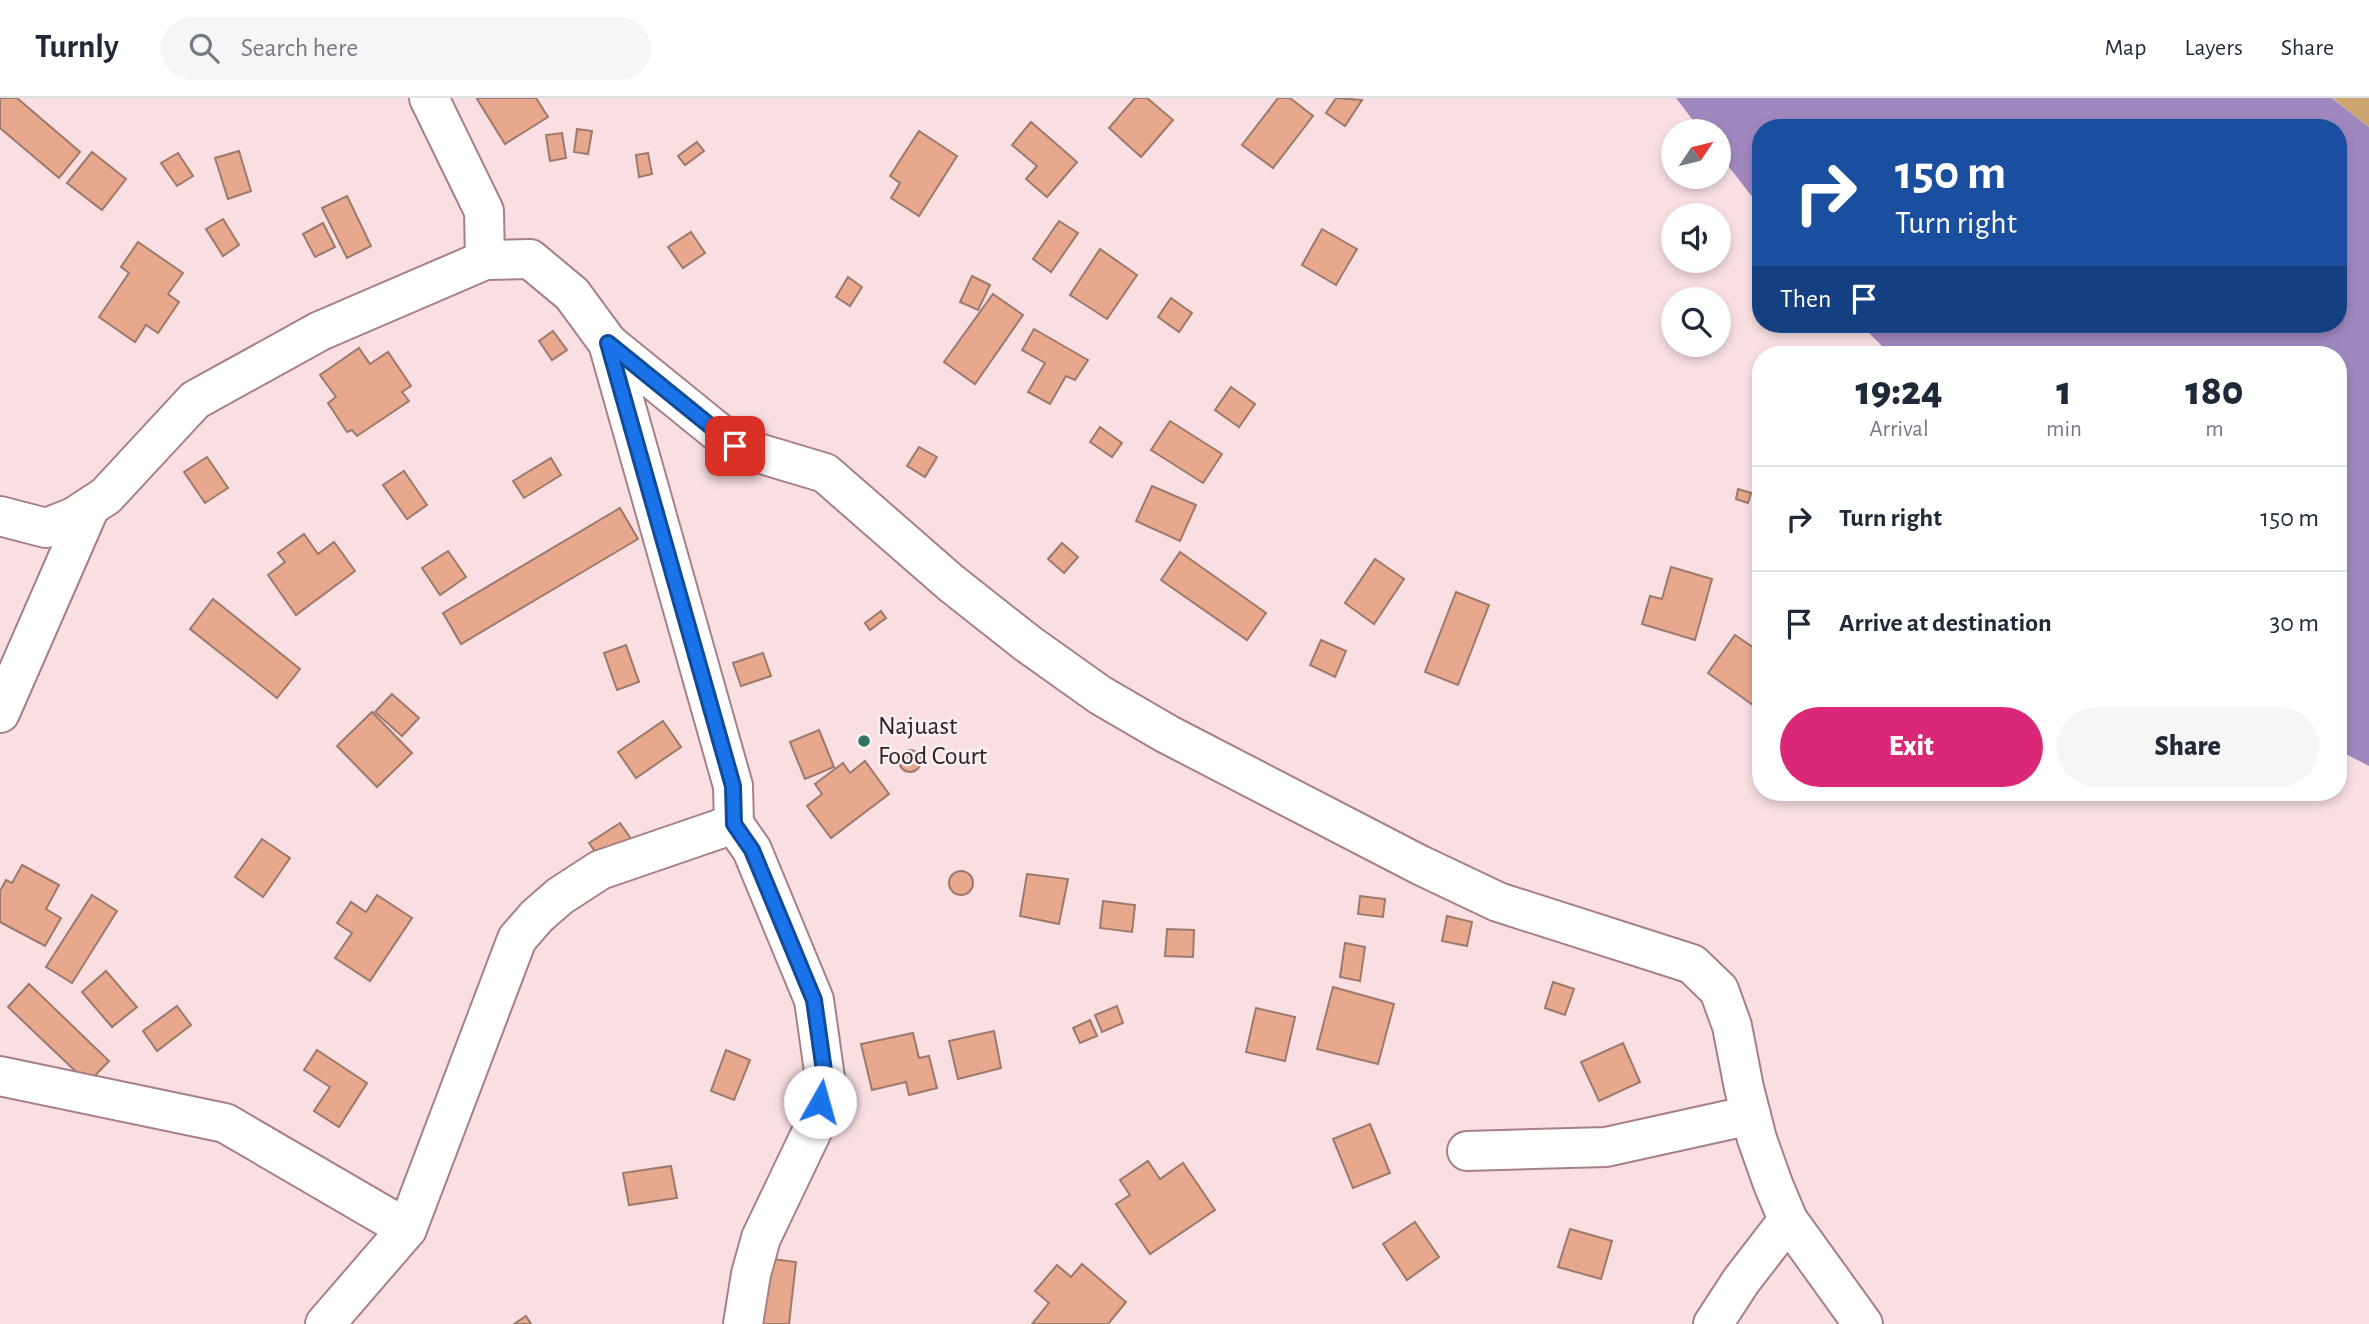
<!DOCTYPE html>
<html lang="en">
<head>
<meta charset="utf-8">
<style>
	:root { --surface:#fff; --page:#f6f6f7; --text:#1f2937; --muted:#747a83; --line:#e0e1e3; --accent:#db2777 }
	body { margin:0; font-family:"Alegreya Sans",sans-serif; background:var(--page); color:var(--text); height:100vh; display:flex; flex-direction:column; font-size:26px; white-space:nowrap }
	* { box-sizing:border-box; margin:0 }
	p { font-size:23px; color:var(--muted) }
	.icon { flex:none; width:38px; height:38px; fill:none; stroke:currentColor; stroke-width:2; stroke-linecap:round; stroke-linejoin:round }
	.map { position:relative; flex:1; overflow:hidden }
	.sheet { position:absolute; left:1752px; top:248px; width:595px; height:455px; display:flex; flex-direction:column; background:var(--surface); border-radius:28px; box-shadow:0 4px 10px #0003 }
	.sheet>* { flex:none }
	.banner { position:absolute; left:1752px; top:21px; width:595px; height:214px; border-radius:28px; box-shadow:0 4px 10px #0003; background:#1a4fa0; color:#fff; overflow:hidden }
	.needle { width:46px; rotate:55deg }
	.buttons { position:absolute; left:1661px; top:21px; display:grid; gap:14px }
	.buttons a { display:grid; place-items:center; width:70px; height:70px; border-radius:50%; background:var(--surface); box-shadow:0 4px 10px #0003; font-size:35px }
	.pin { position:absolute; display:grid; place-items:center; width:60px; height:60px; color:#fff; margin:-30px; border-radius:14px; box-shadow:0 4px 10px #0006 }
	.me { position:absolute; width:77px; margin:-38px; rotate:7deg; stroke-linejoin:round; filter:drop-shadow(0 0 5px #0008) }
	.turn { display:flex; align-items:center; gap:24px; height:147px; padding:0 28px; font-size:32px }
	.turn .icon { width:91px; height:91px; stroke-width:2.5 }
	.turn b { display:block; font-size:49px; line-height:60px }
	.then { display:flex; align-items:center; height:66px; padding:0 28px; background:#0003; gap:14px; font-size:26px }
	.eta { display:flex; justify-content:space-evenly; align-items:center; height:119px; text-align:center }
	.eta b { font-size:42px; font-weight:800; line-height:49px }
	.button { display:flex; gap:14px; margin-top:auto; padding:14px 28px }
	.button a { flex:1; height:80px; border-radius:42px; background:var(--accent); color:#fff; font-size:28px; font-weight:800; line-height:80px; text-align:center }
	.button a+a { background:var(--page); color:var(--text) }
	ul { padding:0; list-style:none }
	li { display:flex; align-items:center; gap:21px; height:105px; padding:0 28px; border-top:2px solid var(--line) }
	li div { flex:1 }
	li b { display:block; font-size:26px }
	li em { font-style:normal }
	header { display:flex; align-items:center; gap:42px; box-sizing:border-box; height:98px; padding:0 35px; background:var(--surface); border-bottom:2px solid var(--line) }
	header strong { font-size:33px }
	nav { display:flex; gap:38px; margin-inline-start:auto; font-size:24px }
	.search { width:490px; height:63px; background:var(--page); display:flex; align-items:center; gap:18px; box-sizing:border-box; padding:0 24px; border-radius:38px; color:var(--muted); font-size:26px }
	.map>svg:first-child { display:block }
</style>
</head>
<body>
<header>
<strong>Turnly</strong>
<div class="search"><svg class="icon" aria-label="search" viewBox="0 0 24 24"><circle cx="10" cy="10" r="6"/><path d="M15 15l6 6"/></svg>Search here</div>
<nav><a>Map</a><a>Layers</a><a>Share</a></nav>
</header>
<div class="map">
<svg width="2369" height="1226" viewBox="0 0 2369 1226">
	<rect width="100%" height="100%" fill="#f9dfe2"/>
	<!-- forest -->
	<path fill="#caa56e" d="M2332 0H2369V29L2334 1Z"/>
	<!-- water -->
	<path fill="#a088bf" d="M1676 0H2332L2369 29V668L2338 652V257H1891L1860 226H2338V30H1760V109L1719 56 1718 33H1701Z"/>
	<!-- building -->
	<g fill="#e8a88e" stroke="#9d796b" stroke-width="2">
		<path d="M0 0H17L80 54 59 80 0 30Z"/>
		<path d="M480 0H536L548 19 505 46 477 1Z"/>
		<path d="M1135 0H1147L1173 22 1141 59 1109 30Z"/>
		<path d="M1278 0H1290L1313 18 1273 70 1242 47Z"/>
		<path d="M1336 0 1362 2 1345 28 1326 15Z"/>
		<path d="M1031 24 1077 64 1047 99 1026 81 1037 68 1012 47Z"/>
		<path d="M577 31 592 33 588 56 574 54Z"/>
		<path d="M919 33 957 58 919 118 891 100 900 85 890 78Z"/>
		<path d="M562 35 566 60 550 63 546 37Z"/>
		<path d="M697 44 704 53 685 67 678 58Z"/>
		<path d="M239 53 251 93 228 101 215 60Z"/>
		<path d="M92 54 126 81 102 112 67 85Z"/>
		<path d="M178 55 193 78 177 88 161 65Z"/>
		<path d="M648 55 652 76 639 79 636 57Z"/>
		<path d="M347 98 371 148 347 160 322 110Z"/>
		<path d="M223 121 239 147 223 158 206 131Z"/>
		<path d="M1059 123 1078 135 1051 174 1033 161Z"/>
		<path d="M323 125 335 149 315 159 303 136Z"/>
		<path d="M1322 131 1357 151 1336 187 1302 167Z"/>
		<path d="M691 134 705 155 683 170 668 149Z"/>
		<path d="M138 144 183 175 168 196 179 204 158 235 146 227 135 244 99 219 129 175 121 169Z"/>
		<path d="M1100 151 1137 177 1107 221 1070 197Z"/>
		<path d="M972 178 990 187 978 212 960 204Z"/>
		<path d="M848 179 862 189 850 208 836 199Z"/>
		<path d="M993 196 1023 217 975 286 944 264Z"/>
		<path d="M1171 200 1192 215 1179 234 1158 219Z"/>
		<path d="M1034 231 1088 262 1075 282 1066 278 1050 306 1028 294 1045 265 1022 252Z"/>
		<path d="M553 233 567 252 552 262 539 243Z"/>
		<path d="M359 250 370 266 388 254 411 288 402 294 409 303 357 338 352 332 347 334 328 305 336 299 320 277Z"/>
		<path d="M1231 289 1255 306 1239 329 1215 312Z"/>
		<path d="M1170 323 1222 356 1203 385 1151 352Z"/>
		<path d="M1100 329 1122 345 1112 359 1090 344Z"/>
		<path d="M919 349 937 359 925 379 907 368Z"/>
		<path d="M207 359 228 390 205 405 184 374Z"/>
		<path d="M551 360 561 377 524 400 513 383Z"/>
		<path d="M404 373 427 407 407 421 383 387Z"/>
		<path d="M1152 388 1196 407 1180 443 1136 423Z"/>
		<path d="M1738 391 1751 395 1748 405 1736 401Z"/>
		<path d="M620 410 638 441 461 546 443 515Z"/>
		<path d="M304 436 318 456 334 444 355 473 296 517 268 477 285 464 278 455Z"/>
		<path d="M1062 445 1078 459 1064 475 1048 461Z"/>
		<path d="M448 453 466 479 440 497 422 470Z"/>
		<path d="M1180 454 1266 515 1247 542 1161 482Z"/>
		<path d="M1375 461 1404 481 1374 526 1345 505Z"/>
		<path d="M1671 469 1712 481 1695 542 1642 526 1650 498 1662 501Z"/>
		<path d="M1456 494 1489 507 1458 587 1425 574Z"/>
		<path d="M213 501 300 571 277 600 190 531Z"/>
		<path d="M881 513 886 520 870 532 865 525Z"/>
		<path d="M1735 537 1760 554V612L1708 575Z"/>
		<path d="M1321 542 1346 553 1335 579 1310 567Z"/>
		<path d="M626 547 639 584 617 592 604 555Z"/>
		<path d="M763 555 771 578 741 588 733 565Z"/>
		<path d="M392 596 419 620 402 638 375 614Z"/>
		<path d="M372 614 412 655 377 689 337 648Z"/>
		<path d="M663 623 681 649 636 680 618 654Z"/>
		<path d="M819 632 834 669 805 681 790 644Z"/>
		<circle cx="910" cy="663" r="11"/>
		<path d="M865 663 889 696 831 740 807 708 822 696 815 686 843 665 850 675Z"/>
		<path d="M620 725 634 745 603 765 589 745Z"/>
		<path d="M262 741 290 760 263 799 235 779Z"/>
		<path d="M22 767 59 787 46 811 61 820 45 848 0 824V793L6 782 12 785Z"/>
		<circle cx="961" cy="785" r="12"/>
		<path d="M1027 776 1068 781 1059 826 1020 818Z"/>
		<path d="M92 797 117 813 72 885 46 869Z"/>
		<path d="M377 797 412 820 370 883 335 860 352 835 337 825 351 804 366 814Z"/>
		<path d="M1360 798 1385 801 1383 819 1358 816Z"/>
		<path d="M1103 803 1135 807 1132 834 1100 830Z"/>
		<path d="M1447 818 1472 824 1467 848 1442 843Z"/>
		<path d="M1167 831 1194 832 1193 859 1165 858Z"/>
		<path d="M1345 845 1365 849 1360 883 1340 879Z"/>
		<path d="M106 873 137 909 112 929 82 894Z"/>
		<path d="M1553 884 1574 891 1565 917 1545 910Z"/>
		<path d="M29 886 109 963 88 985 8 909Z"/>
		<path d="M1333 889 1394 906 1378 966 1317 951Z"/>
		<path d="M177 908 191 927 157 953 143 933Z"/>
		<path d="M1117 908 1123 925 1102 934 1095 917Z"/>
		<path d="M1256 910 1295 919 1285 963 1246 954Z"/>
		<path d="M1090 922 1097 938 1080 945 1073 930Z"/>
		<path d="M994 933 1001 970 958 981 949 943Z"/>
		<path d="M913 935 919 960 929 958 937 990 909 997 906 984 872 992 861 946Z"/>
		<path d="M1623 945 1640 984 1599 1003 1581 964Z"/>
		<path d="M317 952 367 985 339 1029 314 1013 330 989 304 972Z"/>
		<path d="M726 952 750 962 734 1002 711 993Z"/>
		<path d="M1370 1026 1390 1075 1353 1090 1333 1041Z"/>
		<path d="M1148 1063 1160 1081 1183 1065 1215 1112 1150 1156 1116 1106 1130 1097 1120 1082Z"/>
		<path d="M671 1068 677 1100 629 1107 623 1075Z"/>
		<path d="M1415 1124 1439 1159 1407 1182 1383 1146Z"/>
		<path d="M1570 1131 1612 1143 1601 1181 1558 1169Z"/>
		<path d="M765 1160 796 1164 789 1226H759Z"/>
		<path d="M1082 1166 1126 1204 1108 1226H1032L1049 1205 1035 1193 1057 1167 1071 1179Z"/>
		<path d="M526 1218 531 1226H514Z"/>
	</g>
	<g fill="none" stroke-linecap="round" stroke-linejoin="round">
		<!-- minor casing -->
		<g stroke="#a78085" stroke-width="42">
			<g id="minor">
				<path d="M429 0 484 113 485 162"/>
				<path d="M608 245 733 688 734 726 752 752 814 902 825 980 814 1029 761 1140 751 1176 743 1226"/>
				<path d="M0 418 46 430 74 419 106 398 195 302 320 233 485 162 530 161 572 196 608 245 735 348 825 375 951 485 1027 545 1100 597 1167 636 1420 767 1498 804 1692 866 1719 892 1732 928 1744 990 1757 1041 1773 1086 1788 1122 1863 1226"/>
				<path d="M0 615 90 409"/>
				<path d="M0 978 225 1025 407 1131"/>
				<path d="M1467 1053 1606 1049 1751 1017"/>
				<path d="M325 1226 407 1131 517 841 537 818 560 798 600 772 734 726"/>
				<path d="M1713 1226 1741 1183 1788 1122"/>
			</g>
		</g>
		<!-- minor -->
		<use href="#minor" stroke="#fff" stroke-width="38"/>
	</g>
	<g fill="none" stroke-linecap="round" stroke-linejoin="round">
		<!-- route casing -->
		<g stroke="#114b97" stroke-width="18">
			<path id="route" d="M735 348 608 245 733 688 734 726 752 752 814 902 825 980 820 1004"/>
		</g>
		<!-- route -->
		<use href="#route" stroke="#1a73e8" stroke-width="12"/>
	</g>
	<!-- markers -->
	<circle fill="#327364" stroke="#faf1f2" stroke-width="2.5" cx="864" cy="643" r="7"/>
	<g text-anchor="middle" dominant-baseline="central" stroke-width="5" stroke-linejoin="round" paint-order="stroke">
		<!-- poi labels -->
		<g font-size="26" fill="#302022" stroke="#faf1f2" text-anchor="start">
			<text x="878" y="628">Najuast<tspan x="878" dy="30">Food Court</tspan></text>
		</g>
	</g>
</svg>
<div class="buttons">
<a><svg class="needle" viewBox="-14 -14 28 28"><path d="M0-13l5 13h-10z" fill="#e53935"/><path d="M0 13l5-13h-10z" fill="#747a83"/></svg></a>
<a><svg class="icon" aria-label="sound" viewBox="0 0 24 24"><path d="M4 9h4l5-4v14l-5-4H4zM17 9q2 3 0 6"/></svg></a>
<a><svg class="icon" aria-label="search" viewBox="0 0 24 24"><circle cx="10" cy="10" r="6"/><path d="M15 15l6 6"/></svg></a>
</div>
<div class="pin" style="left:735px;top:348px;background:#d93025"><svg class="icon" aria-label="arrive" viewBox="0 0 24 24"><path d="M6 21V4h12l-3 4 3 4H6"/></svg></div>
<svg class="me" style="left:820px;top:1004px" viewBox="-20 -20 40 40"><circle r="19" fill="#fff"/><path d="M0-13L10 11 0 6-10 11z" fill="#1a73e8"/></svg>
<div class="banner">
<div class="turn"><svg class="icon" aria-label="right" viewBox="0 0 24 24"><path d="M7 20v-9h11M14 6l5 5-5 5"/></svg><div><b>150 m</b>Turn right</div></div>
<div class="then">Then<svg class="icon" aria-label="arrive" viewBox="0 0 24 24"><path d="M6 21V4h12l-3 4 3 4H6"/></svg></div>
</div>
<section class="sheet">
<div class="eta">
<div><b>19:24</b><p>Arrival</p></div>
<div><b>1</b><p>min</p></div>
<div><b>180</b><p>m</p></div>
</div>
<ul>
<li><svg class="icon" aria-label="right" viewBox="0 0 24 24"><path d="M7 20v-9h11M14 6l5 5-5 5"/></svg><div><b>Turn right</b></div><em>150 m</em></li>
<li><svg class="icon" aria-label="arrive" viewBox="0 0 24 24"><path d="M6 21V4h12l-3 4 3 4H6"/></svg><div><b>Arrive at destination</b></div><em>30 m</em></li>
</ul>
<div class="button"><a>Exit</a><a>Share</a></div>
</section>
</div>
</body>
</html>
